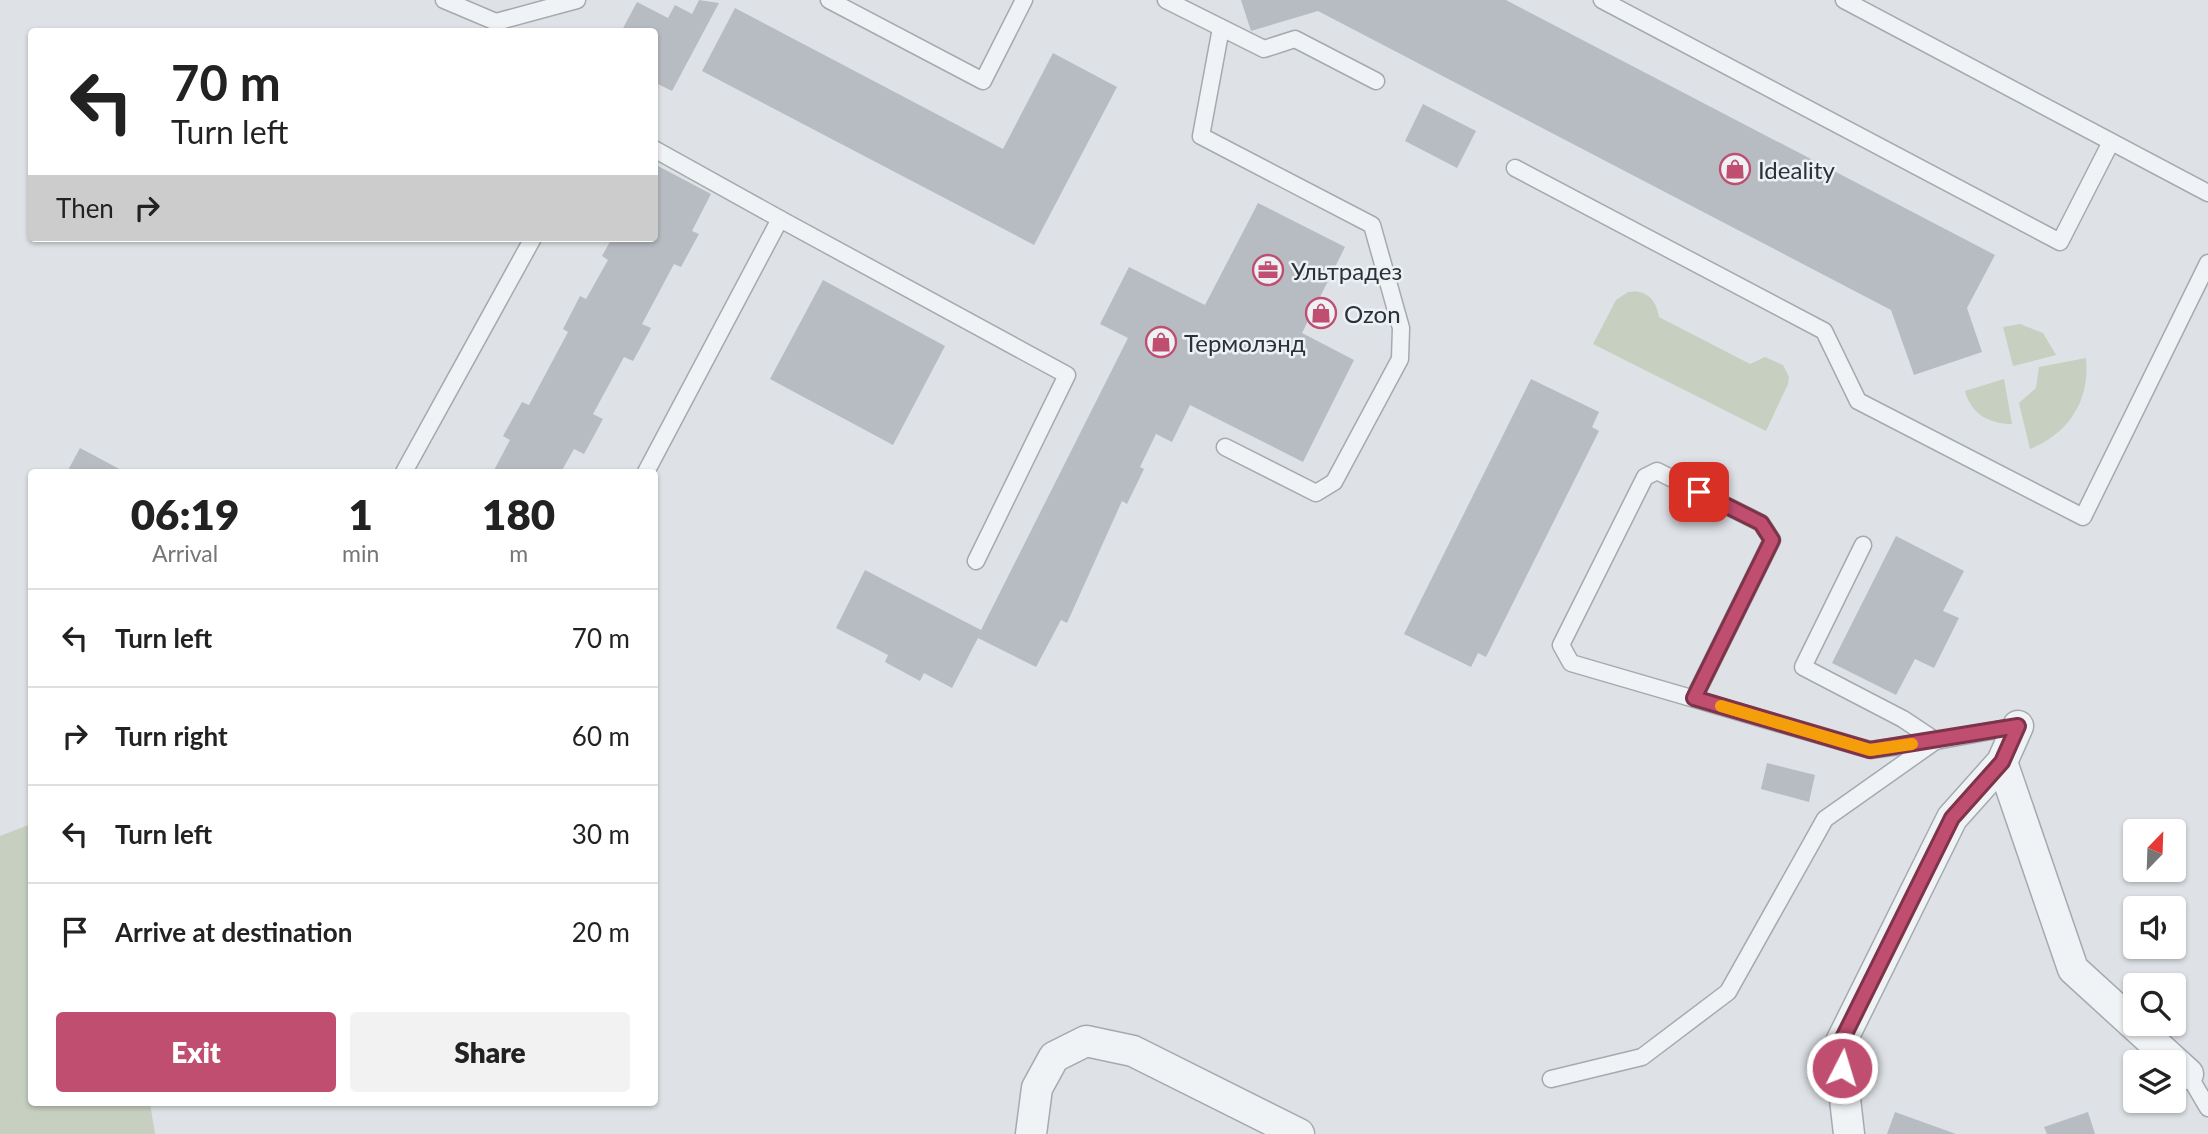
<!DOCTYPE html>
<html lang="en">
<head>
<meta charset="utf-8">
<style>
	:root { --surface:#fff; --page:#f2f2f2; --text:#222; --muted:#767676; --line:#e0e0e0; --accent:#c04e70 }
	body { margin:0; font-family:Lato,sans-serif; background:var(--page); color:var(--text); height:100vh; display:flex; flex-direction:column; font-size:26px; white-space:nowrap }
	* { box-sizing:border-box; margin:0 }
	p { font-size:23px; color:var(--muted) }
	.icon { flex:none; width:38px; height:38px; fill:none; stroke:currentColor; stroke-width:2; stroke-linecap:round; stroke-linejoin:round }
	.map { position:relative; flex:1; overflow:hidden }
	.side { position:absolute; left:28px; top:469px; width:630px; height:637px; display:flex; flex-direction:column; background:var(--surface); border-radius:7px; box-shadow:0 2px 5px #0004 }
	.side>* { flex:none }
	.hud { position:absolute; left:28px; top:28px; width:630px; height:214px; border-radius:7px; box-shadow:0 2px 5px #0004; background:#fff; color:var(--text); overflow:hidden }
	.needle { width:46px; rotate:23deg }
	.buttons { position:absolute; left:2123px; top:819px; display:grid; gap:14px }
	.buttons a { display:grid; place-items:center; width:63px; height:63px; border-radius:7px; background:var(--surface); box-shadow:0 2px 5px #0004; font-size:35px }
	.pin { position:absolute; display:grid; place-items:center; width:60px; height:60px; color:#fff; margin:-30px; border-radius:14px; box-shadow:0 4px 10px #0006 }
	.me { position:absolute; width:77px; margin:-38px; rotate:5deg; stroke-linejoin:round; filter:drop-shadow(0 0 5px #0008) }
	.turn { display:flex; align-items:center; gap:24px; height:147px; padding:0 28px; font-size:32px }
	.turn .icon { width:91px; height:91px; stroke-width:2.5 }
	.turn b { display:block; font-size:49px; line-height:60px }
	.then { display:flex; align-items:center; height:66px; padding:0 28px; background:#0003; gap:14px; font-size:26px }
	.eta { display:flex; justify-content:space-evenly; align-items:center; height:119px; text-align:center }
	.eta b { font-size:42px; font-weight:800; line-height:49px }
	.button { display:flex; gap:14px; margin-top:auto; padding:14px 28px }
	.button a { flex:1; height:80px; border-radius:7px; background:var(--accent); color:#fff; font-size:28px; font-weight:800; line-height:80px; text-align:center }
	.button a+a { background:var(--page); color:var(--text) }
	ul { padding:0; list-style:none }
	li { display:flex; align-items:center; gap:21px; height:98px; padding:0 28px; border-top:2px solid var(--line) }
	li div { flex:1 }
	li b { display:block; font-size:26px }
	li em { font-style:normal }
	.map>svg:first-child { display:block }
</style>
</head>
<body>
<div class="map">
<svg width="2208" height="1134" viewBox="0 0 2208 1134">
	<rect width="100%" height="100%" fill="#dee2e6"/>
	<!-- green -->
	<g fill="#c6cfc0">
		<path d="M1628 292C1646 289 1656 299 1659 317L1750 364 1765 357 1783 365 1789 377 1788 384 1766 431 1593 344 1616 300Z"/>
		<path d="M2020 324 2043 333 2056 355 2013 366 2003 327Z"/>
		<path d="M2086 358C2090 401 2069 433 2030 449L2019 403 2036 388 2039 367Z"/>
		<path d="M2004 379 2012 424C1989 424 1971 414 1965 391Z"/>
		<path d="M31 824 32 1102 150 1103 155 1134H0V836Z"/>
	</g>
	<!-- building -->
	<g fill="#b6bcc2">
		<path d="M699 0 719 3 672 91 654 82V32H621L637 2 668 18 675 5 692 14Z"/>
		<path d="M1241 0H1506L1995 255 1967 308 1982 352 1914 375 1891 310 1318 11 1251 31Z"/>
		<path d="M735 8 1003 149 1053 53 1117 87 1034 245 702 71Z"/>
		<path d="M1423 104 1476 131 1457 168 1405 141Z"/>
		<path d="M658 166 711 194 692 231 699 234 681 267 674 264 642 324 651 328 633 361 624 357 593 414 603 419 584 454 574 449 561 472H493L510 440 503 436 522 402 529 405 568 332 563 329 580 296 586 299 608 260 602 256 612 238H654V172Z"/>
		<path d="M1258 203 1345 247 1302 333 1354 360 1303 462 1190 405 1172 442 1156 434 1140 467 1144 469 1127 504 1122 501 1067 623 1061 620 1036 667 978 638 952 688 924 673 920 681 885 662 888 655 836 628 865 570 981 630 1128 338 1100 324 1129 267 1205 305Z"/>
		<path d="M823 280 945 346 893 445 770 379Z"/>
		<path d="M1531 379 1599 412 1592 427 1599 431 1486 657 1478 653 1471 667 1404 634Z"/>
		<path d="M80 448 125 472H67Z"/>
		<path d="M1896 536 1964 571 1943 611 1959 618 1934 668 1915 659 1896 695 1832 663Z"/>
		<path d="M1767 763 1815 775 1809 802 1761 789Z"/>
		<path d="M1895 1112 1956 1134H1887Z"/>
		<path d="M2088 1112 2095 1134H2047L2044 1127Z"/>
	</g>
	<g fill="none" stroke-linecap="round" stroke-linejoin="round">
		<!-- lane casing -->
		<g stroke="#a4aaaf" stroke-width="19">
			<g id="lane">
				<path d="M444 0 496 22 577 0"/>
				<path d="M829 0 983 81 1024 0"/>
				<path d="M1166 0 1264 49 1295 39 1376 81"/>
				<path d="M1602 0 2060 242 2111 142"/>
				<path d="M1844 0 2208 193"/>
				<path d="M1221 28 1201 136 1372 225 1401 328 1400 359 1334 482 1316 493 1225 447"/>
				<path d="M1515 168 1824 331 1858 401 2083 517 2208 263"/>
				<path d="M780 219 1067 375 976 561"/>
				<path d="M404 472 533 238"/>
				<path d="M646 472 780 219 654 149"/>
				<path d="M1863 545 1803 667 1903 719 1936 741 2018 726"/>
				<path d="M1694 698 1772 540 1761 523 1657 471 1645 477 1561 645 1571 663 1870 750 1936 741"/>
				<path d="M2188 1074 2208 1108"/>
				<path d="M1551 1079 1642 1057 1728 992 1825 819 1934 742"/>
			</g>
		</g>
		<!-- street casing -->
		<g stroke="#a4aaaf" stroke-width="33">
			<g id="street">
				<path d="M2002 762 2073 969 2188 1074"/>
				<path d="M1031 1134 1037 1088 1054 1057 1086 1041 1133 1051 1299 1134"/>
				<path d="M1849 1134 1839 1046 1952 818 2002 762 2018 726"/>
			</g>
		</g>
		<!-- lane -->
		<use href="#lane" stroke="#f0f3f5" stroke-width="16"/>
		<!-- street -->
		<use href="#street" stroke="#f0f3f5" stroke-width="30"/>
	</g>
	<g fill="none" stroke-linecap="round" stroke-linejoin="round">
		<!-- route casing -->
		<g stroke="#7d3349" stroke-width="18">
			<path id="route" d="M1699 492 1761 523 1772 540 1694 698 1870 750 2018 726 2002 762 1952 818 1839 1046 1842 1068"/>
		</g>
		<!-- route -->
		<use href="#route" stroke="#c04e70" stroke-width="12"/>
		<!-- slow -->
		<path stroke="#f59e0b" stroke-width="12" d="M1721 706 1870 750 1912 744"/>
	</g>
	<!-- icons -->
	<defs>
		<g id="shop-ring" transform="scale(1.575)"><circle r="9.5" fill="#edf1f4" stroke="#c04e70" stroke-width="1.5"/><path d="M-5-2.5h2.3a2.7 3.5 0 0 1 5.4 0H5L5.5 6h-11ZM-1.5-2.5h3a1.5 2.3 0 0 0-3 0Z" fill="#c04e70"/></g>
		<g id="office-ring" transform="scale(1.575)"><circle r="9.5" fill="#edf1f4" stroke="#c04e70" stroke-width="1.5"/><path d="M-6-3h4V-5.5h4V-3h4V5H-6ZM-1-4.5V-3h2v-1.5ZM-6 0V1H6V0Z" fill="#c04e70"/></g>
	</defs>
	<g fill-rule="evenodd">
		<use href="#shop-ring" x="1735" y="169"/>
		<use href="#office-ring" x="1268" y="270"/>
		<use href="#shop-ring" x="1321" y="313"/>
		<use href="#shop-ring" x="1161" y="342"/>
	</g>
	<g text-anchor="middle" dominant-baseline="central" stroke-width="5" stroke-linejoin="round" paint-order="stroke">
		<!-- poi labels -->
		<g font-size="24" fill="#29323b" stroke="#edf1f4" text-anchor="start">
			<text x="1758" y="169">Ideality</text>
			<text x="1291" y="270">Ультрадез</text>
			<text x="1344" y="313">Ozon</text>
			<text x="1184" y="342">Термолэнд</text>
		</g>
	</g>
</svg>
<div class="buttons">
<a><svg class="needle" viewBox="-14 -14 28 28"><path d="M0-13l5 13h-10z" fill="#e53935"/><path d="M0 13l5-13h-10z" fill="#767676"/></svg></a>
<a><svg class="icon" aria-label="sound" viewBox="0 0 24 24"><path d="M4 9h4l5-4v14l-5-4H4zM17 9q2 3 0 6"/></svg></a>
<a><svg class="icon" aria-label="search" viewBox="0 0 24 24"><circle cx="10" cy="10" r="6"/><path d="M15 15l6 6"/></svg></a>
<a><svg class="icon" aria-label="layers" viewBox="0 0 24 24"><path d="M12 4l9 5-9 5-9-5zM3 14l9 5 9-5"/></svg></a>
</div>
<div class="pin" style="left:1699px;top:492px;background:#d93025"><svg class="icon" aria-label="arrive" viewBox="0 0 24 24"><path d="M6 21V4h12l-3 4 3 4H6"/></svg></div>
<svg class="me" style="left:1842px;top:1068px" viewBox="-20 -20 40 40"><circle r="17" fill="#c04e70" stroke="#fff" stroke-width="3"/><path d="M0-11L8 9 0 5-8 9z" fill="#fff"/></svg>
<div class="hud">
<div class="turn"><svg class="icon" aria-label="left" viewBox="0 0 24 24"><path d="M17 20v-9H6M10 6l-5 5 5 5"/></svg><div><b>70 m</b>Turn left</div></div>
<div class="then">Then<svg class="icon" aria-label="right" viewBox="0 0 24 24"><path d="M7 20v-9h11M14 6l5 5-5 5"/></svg></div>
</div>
<section class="side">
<div class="eta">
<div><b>06:19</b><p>Arrival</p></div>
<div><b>1</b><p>min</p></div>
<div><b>180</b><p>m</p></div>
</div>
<ul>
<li><svg class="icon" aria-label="left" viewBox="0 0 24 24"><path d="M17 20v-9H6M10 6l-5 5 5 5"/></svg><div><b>Turn left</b></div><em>70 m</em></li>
<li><svg class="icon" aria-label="right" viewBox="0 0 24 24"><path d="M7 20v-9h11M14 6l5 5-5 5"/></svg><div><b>Turn right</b></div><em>60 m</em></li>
<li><svg class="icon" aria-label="left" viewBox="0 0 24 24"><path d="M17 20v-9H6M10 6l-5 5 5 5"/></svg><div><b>Turn left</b></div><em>30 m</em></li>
<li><svg class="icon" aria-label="arrive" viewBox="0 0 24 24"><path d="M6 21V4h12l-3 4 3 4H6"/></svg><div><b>Arrive at destination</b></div><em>20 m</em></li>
</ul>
<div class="button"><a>Exit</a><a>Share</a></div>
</section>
</div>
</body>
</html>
